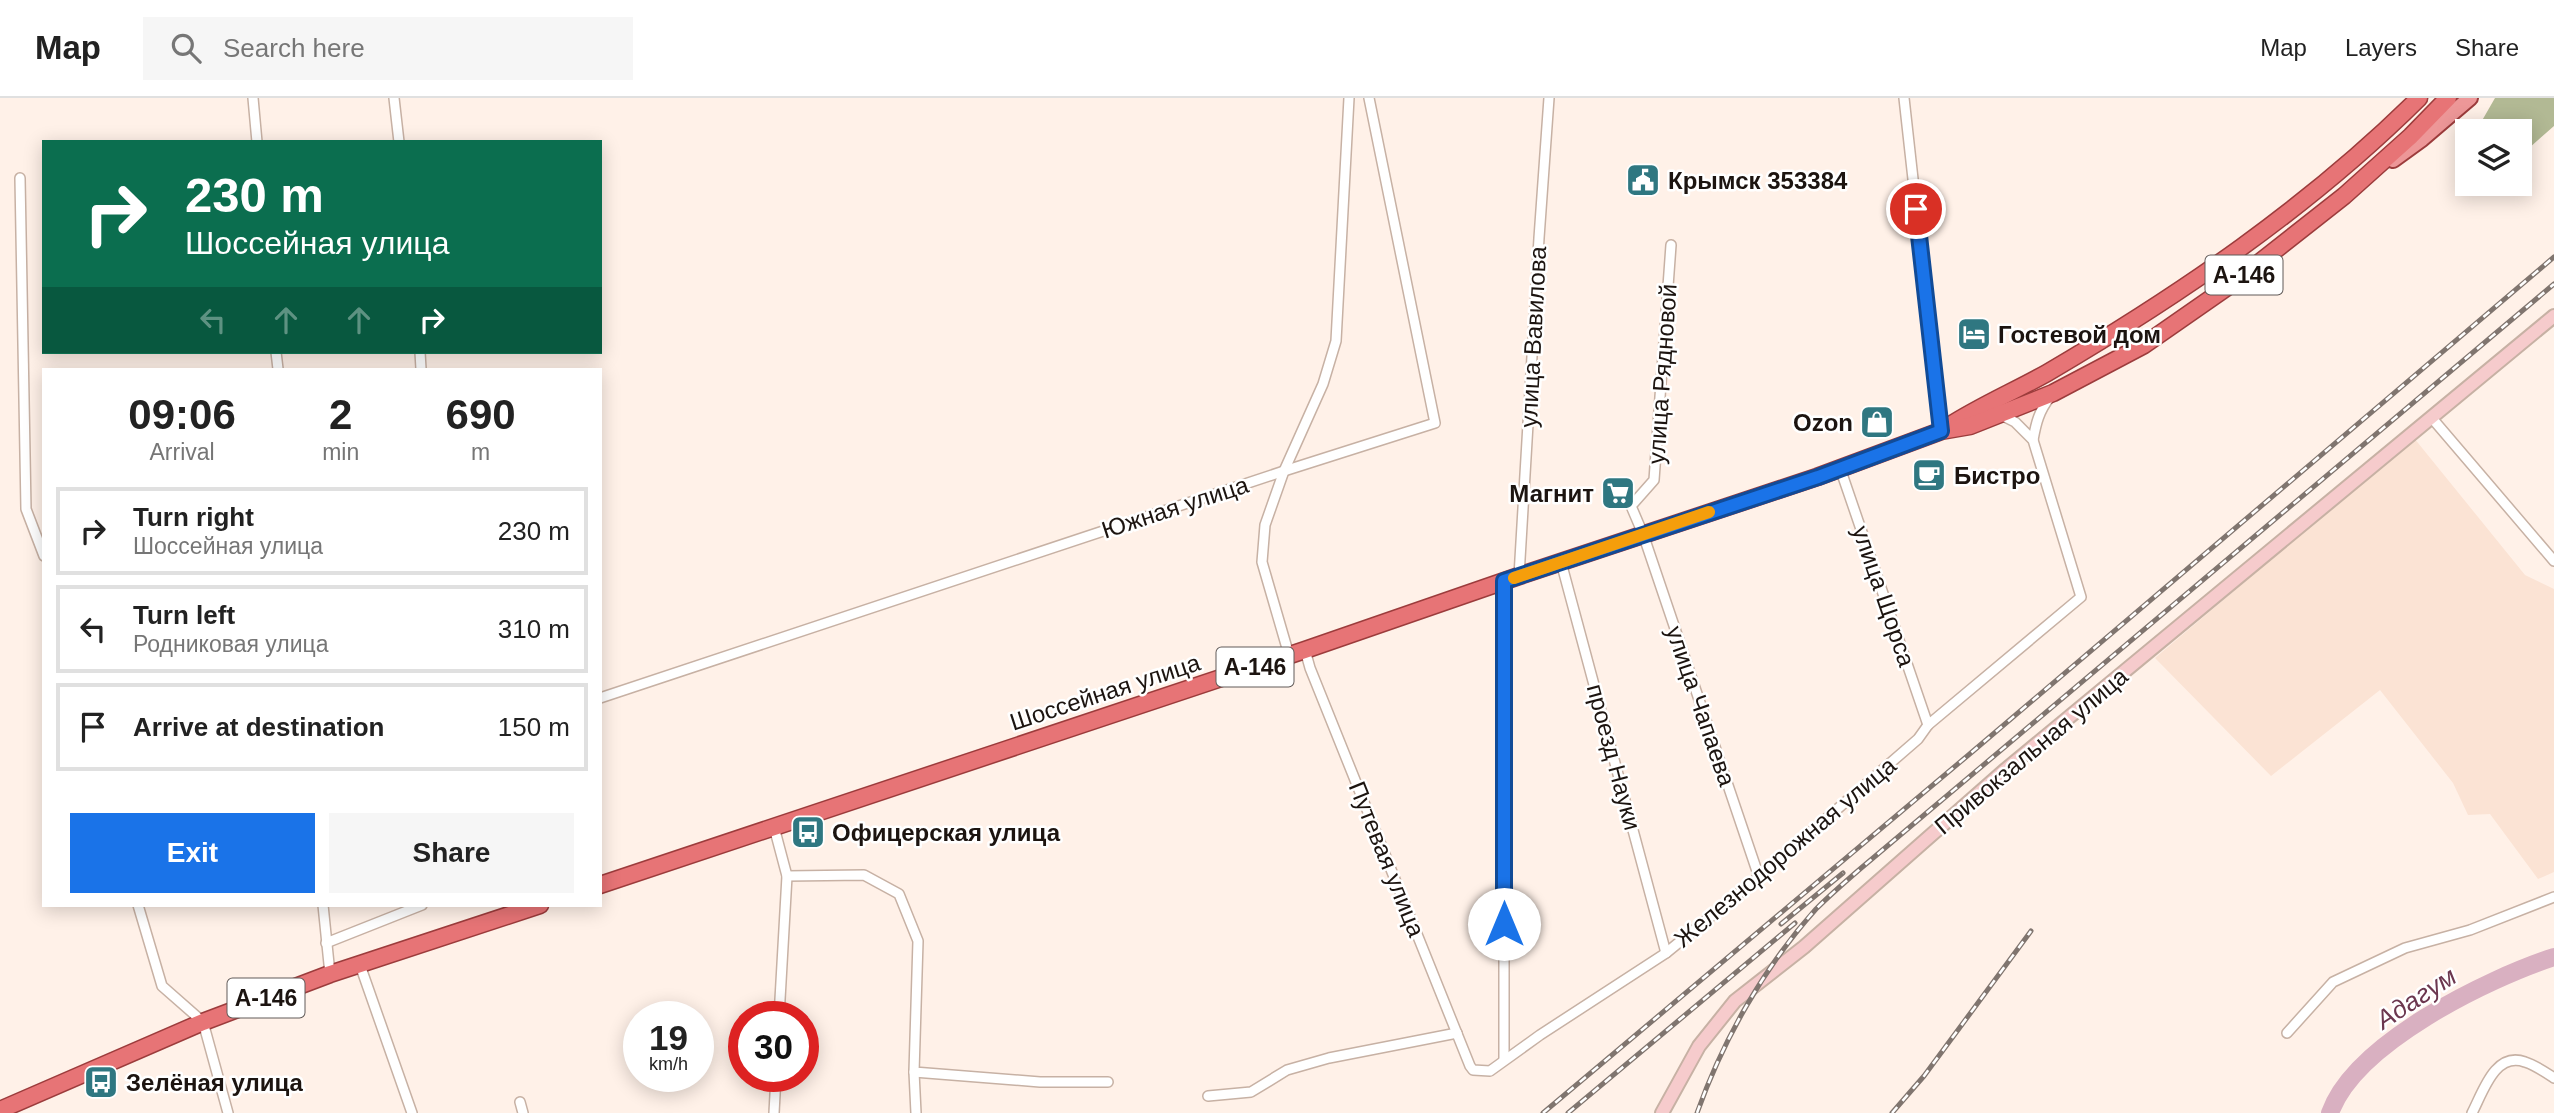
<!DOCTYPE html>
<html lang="en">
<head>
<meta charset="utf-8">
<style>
	:root { --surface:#fff; --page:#f6f6f6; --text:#222; --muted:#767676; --line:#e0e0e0; --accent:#1a73e8 }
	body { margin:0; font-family:Helvetica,sans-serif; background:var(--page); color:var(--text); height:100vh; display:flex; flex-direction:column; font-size:26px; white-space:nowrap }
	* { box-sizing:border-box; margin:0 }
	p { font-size:23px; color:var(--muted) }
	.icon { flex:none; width:38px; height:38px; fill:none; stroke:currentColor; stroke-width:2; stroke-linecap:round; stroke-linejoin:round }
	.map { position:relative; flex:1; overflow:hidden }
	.sheet { position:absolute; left:42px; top:270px; width:560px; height:539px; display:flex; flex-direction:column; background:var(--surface); border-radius:0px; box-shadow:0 4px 18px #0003 }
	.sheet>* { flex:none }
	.hud { position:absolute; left:42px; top:42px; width:560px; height:214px; border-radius:0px; box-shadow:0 4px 18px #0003; background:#0b6e4f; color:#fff; overflow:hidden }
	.fabs { position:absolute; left:2455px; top:21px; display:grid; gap:14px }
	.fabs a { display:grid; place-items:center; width:77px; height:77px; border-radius:0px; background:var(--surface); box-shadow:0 4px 18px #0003; font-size:35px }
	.speed { position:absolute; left:623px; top:903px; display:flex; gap:14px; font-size:35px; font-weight:700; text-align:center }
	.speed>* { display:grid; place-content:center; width:91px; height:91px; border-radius:50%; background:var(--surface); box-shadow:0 4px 18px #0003; line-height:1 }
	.speed small { font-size:18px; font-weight:400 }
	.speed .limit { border:10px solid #d22; background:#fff; color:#111 }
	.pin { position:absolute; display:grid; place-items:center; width:60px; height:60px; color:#fff; margin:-30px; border:4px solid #fff; border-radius:50%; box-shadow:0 2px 7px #0007 }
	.me { position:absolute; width:77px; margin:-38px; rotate:0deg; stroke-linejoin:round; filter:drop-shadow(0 0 5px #0008) }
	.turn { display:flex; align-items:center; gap:24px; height:147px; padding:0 28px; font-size:32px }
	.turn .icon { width:91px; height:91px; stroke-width:2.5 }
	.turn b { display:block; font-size:49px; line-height:60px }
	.lanes { display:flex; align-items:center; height:66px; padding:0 28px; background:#0003; justify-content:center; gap:35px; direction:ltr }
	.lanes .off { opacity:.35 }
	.eta { display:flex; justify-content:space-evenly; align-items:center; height:119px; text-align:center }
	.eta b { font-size:42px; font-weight:800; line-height:49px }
	.cta { display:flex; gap:14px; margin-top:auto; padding:14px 28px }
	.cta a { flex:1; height:80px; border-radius:0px; background:var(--accent); color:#fff; font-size:28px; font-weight:800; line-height:80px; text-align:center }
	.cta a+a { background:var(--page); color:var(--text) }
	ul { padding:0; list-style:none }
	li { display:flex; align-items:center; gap:21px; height:88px; margin:0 14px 10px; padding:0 14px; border:4px solid var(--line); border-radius:0px }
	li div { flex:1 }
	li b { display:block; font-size:26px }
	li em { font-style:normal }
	header { display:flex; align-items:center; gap:42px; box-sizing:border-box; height:98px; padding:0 35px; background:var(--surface); border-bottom:2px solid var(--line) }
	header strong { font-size:33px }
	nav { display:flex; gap:38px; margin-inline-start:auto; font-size:24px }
	.search { width:490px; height:63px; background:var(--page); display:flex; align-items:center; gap:18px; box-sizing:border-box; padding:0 24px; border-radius:0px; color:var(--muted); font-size:26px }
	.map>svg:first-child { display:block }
</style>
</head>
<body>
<header>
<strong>Map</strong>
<div class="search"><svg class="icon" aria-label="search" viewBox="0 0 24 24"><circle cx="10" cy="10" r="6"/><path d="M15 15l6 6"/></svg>Search here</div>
<nav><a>Map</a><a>Layers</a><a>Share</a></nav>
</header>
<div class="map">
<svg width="2554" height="1015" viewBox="0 0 2554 1015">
	<rect width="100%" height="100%" fill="#fff1e8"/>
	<!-- built -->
	<path fill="#fbe3d4" d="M2414 340 2525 477 2554 491V774L2538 781 2490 716 2468 717 2453 685 2380 592 2271 678 2155 560Z"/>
	<!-- forest -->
	<path fill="#b2b994" d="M2495 0H2554V28L2520 58V33H2476Z"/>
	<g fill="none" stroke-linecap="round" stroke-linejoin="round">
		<!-- river -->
		<path stroke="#d9b0c1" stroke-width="18" d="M2330 1015C2355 945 2487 881 2554 859"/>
		<!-- minor casing -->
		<g stroke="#c7b1a4" stroke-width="12">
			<g id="minor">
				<path d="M253 0 257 44"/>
				<path d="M394 0 399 44"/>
				<path d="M1904 0 1941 333"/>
				<path d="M20 80 26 411 44 458"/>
				<path d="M1671 147 1654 382 1631 408 1643 436 1759 779"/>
				<path d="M276 254 278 271"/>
				<path d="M420 254 421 271"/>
				<path d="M2431 319 2554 463"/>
				<path d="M2033 342C2036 325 2039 313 2050 299"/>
				<path d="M1840 370 1928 627"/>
				<path d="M1561 464 1666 855"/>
				<path d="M1519 478 1539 140 1549 0"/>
				<path d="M1305 552 1310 570 1470 968 1473 972 1490 973 1540 937 1666 855 1759 779 1918 641 1928 627 2081 499 2033 342 2015 324 2001 317"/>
				<path d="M1289 557 1262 464 1265 427 1284 373 1323 286 1336 243 1349 0"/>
				<path d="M600 600 1284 373 1435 325 1369 0"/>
				<path d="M774 729 787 778 779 919"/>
				<path d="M787 778 864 777 899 796 918 843 914 974 1040 984H1108"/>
				<path d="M138 807 162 888 203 924 228 1015"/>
				<path d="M323 807 330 876"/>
				<path d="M326 845 422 807"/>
				<path d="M360 867 412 1015"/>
				<path d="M2287 935 2333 884 2405 850 2470 832 2554 799"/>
				<path d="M1504 961V483"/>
				<path d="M914 974 916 1015"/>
				<path d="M1208 998 1251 994 1287 972 1329 960 1457 935"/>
				<path d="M520 1004 523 1015"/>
				<path d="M774 1015 776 978"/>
				<path d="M2472 1015C2483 994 2495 953 2525 964 2535 967 2545 974 2554 980"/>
			</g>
		</g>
		<!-- secondary casing -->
		<g stroke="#c7b1a4" stroke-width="16">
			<path id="secondary" d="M1662 1015 1699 948 1735 903 1804 849 2004 673 2554 218"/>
		</g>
		<!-- primary casing -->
		<g stroke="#9c3c3c" stroke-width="18">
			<path id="primary" d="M2393 62 2422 41 2470 0"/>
		</g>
		<!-- trunk casing -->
		<g stroke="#9c3c3c" stroke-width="19">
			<g id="trunk">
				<path d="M1949 328C1980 308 2015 293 2047 275 2180 197 2309 109 2419 0"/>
				<path d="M600 787 1305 552 1519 478 1817 379 1941 333 1970 328 2053 295 2144 247 2236 183 2344 98 2411 38 2448 0"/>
				<path d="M0 1012 203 924 330 876 540 807"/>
			</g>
		</g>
		<!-- minor -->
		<use href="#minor" stroke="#fff" stroke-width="9"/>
		<!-- secondary -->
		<use href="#secondary" stroke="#f6cbcc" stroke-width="12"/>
		<!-- primary -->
		<use href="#primary" stroke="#ed9798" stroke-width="14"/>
		<!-- trunk -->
		<use href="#trunk" stroke="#e77476" stroke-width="16"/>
		<!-- rail casing -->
		<g stroke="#80756f" stroke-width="5">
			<g id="rail">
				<path d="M1781 826 1843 775"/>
				<path d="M1543 1015 1972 654 2554 159"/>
				<path d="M1568 1015 1795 825"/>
				<path d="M1697 1015C1723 942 1764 869 1816 811 1830 797 1845 784 1860 771L2554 186"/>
				<path d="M1892 1015 1924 978 2031 833"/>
			</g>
		</g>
		<!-- rail -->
		<use href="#rail" stroke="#fff" stroke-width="2.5" stroke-dasharray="8" stroke-linecap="butt"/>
	</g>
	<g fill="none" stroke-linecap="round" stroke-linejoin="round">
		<!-- route casing -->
		<g stroke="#114b97" stroke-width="18">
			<path id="route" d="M1504 826V483L1818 379 1941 333 1916 111"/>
		</g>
		<!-- route -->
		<use href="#route" stroke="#1a73e8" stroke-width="12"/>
		<!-- slow -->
		<path stroke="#f59e0b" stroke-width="12" d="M1514 480 1709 414"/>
	</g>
	<!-- icons -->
	<defs>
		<g id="civic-square" transform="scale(1.75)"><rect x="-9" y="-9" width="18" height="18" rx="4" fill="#2f7781" stroke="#fff"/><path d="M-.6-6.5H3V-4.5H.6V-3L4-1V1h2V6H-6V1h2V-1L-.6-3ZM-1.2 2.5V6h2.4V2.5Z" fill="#fff"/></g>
		<g id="hotel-square" transform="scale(1.75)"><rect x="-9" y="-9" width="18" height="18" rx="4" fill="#2f7781" stroke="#fff"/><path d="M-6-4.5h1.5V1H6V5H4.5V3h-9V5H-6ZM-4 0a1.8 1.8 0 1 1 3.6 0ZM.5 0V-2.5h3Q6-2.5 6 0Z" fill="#fff"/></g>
		<g id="shop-square" transform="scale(1.75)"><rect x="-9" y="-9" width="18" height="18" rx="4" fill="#2f7781" stroke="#fff"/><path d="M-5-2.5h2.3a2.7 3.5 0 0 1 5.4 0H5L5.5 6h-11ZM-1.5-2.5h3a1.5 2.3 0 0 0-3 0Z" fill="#fff"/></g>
		<g id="cafe-square" transform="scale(1.75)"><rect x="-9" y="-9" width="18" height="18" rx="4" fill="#2f7781" stroke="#fff"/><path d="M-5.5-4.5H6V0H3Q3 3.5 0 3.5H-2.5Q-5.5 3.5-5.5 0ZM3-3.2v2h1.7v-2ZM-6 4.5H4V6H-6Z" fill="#fff"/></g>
		<g id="supermarket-square" transform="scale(1.75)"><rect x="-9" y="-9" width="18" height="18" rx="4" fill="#2f7781" stroke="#fff"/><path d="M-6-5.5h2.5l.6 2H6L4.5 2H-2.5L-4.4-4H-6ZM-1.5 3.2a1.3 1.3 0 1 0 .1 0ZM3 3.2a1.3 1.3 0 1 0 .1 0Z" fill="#fff"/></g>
		<g id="bus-square" transform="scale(1.75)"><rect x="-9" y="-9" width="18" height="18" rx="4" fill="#2f7781" stroke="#fff"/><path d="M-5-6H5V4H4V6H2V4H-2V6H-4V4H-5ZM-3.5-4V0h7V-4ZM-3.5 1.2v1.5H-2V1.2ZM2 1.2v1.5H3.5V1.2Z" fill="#fff"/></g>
	</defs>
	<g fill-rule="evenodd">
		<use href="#civic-square" x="1643" y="82"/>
		<use href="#hotel-square" x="1974" y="236"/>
		<use href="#shop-square" x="1877" y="324"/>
		<use href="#cafe-square" x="1929" y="377"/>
		<use href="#supermarket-square" x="1618" y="395"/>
		<use href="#bus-square" x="808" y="734"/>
		<use href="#bus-square" x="101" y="984"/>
	</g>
	<g text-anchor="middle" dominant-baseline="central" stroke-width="5" stroke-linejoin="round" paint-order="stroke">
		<!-- shield labels -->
		<g fill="#fff" stroke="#605a58" stroke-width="2">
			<rect x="2205.5" y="157.5" width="77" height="39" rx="5"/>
			<rect x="1216.5" y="549.5" width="77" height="39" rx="5"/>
			<rect x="227.5" y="880.5" width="77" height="39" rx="5"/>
		</g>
		<g font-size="23" font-weight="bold" fill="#1c1410">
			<text x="2244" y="177">А-146</text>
			<text x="1255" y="569">А-146</text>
			<text x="266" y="900">А-146</text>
		</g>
		<!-- poi labels -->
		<g font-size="24" font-weight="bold" fill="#1c1410" stroke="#fff" text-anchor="start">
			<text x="1668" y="82">Крымск 353384</text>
			<text x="1998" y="236">Гостевой дом</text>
			<text x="1853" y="324" text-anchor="end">Ozon</text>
			<text x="1954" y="377">Бистро</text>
			<text x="1594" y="395" text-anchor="end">Магнит</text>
			<text x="832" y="734">Офицерская улица</text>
			<text x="126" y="984">Зелёная улица</text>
		</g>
		<!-- street labels -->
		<g font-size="24" fill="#1c1410" stroke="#fff">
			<text transform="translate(1533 239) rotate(-87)">улица Вавилова</text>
			<text transform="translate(1662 276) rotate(-86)">улица Рядновой</text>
			<text transform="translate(1175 409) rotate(-18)">Южная улица</text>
			<text transform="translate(1884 498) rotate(71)">улица Щорса</text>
			<text transform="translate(1105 594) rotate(-18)">Шоссейная улица</text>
			<text transform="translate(1701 608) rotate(71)">улица Чапаева</text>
			<text transform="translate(2031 653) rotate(-40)">Привокзальная улица</text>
			<text transform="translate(1614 659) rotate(75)">проезд Науки</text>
			<text transform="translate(1785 754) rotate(-40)">Железнодорожная улица</text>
			<text transform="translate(1387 761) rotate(68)">Путевая улица</text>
		</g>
		<!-- water labels -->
		<g font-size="26" font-style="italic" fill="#6c374f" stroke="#fff">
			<text transform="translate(2416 900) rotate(-33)">Адагум</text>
		</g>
	</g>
</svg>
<div class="fabs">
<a><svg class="icon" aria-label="layers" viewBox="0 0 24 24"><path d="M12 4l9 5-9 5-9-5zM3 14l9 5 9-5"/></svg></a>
</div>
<div class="speed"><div>19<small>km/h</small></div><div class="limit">30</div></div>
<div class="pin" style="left:1916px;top:111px;background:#d93025"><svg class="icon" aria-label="arrive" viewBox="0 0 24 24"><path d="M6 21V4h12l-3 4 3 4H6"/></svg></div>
<svg class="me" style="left:1504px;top:826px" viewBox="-20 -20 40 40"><circle r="19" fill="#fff"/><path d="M0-13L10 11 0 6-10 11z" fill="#1a73e8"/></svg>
<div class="hud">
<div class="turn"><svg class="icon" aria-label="right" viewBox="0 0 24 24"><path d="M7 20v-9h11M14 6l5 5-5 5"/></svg><div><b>230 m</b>Шоссейная улица</div></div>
<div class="lanes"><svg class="icon off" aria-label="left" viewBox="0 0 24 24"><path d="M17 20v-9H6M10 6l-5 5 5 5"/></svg><svg class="icon off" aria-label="ahead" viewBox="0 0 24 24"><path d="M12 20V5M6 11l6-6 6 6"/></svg><svg class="icon off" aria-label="ahead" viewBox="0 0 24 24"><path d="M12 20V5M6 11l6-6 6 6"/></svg><svg class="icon" aria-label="right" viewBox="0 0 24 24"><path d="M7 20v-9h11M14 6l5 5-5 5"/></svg></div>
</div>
<section class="sheet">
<div class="eta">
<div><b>09:06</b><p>Arrival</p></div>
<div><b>2</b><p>min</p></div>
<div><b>690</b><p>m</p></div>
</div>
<ul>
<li><svg class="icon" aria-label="right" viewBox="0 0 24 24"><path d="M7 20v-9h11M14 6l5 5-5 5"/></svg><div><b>Turn right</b><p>Шоссейная улица</p></div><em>230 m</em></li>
<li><svg class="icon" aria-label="left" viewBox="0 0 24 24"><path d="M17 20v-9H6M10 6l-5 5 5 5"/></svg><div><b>Turn left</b><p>Родниковая улица</p></div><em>310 m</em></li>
<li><svg class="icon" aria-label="arrive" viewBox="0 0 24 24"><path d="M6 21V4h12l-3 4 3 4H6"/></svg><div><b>Arrive at destination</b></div><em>150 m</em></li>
</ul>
<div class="cta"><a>Exit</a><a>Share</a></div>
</section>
</div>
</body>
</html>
